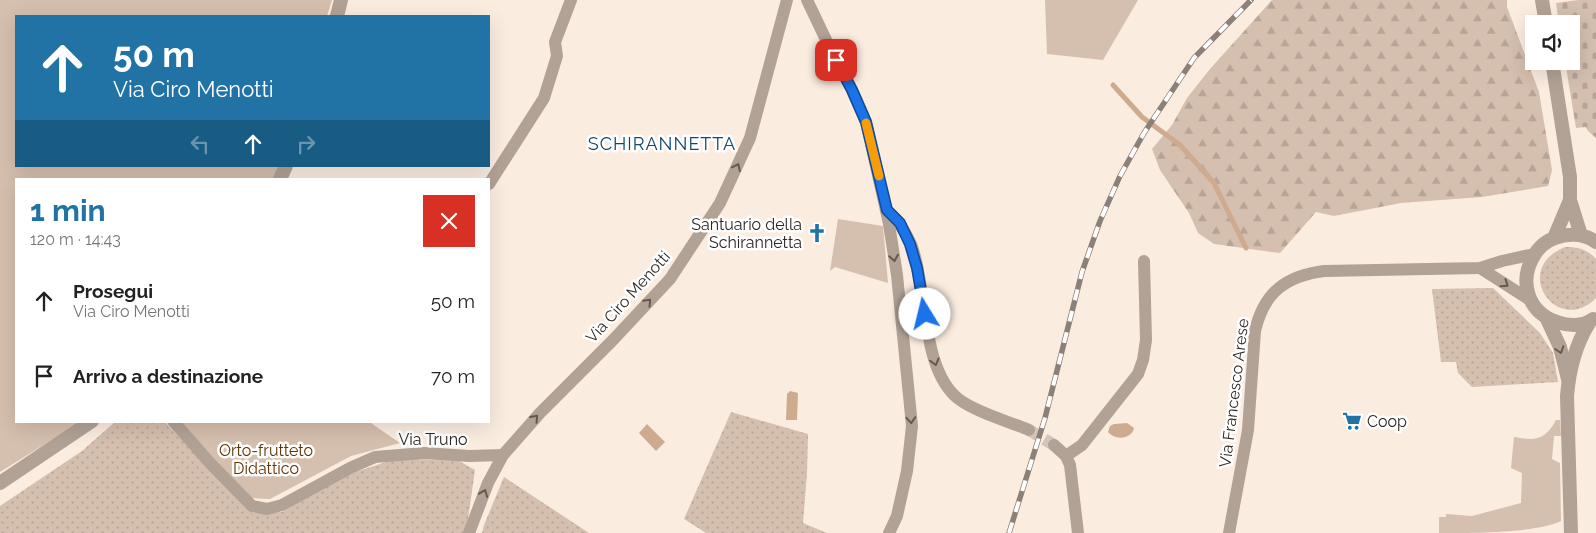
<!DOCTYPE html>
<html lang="it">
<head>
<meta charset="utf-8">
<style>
	:root { --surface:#fff; --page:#f2f2f2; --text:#222; --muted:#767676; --accent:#2073a4 }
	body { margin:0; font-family:Raleway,sans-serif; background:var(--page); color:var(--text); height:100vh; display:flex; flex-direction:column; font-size:19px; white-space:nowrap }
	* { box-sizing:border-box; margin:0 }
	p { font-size:16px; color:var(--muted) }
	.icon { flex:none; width:28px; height:28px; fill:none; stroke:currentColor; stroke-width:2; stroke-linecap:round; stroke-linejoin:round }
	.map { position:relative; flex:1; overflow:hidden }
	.drawer { position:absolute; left:15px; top:178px; width:475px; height:245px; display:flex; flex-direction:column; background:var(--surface); border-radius:0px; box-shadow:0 5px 20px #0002 }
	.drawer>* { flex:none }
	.guide { position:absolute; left:15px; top:15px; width:475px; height:152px; border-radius:0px; box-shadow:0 5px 20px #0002; background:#2073a4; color:#fff; overflow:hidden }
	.controls { position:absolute; left:1525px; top:15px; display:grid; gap:10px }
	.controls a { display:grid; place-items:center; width:55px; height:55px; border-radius:0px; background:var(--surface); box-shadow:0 5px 20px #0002; font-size:25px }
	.pin { position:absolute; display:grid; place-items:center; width:42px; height:42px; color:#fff; margin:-21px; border-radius:10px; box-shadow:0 2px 8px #0006 }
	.me { position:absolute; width:55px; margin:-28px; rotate:351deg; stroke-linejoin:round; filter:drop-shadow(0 0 4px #0008) }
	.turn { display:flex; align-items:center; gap:18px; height:105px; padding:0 15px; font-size:22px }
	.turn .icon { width:65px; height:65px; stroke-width:2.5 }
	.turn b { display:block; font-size:35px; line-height:42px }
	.lanes { display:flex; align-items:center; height:48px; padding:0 15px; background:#0003; justify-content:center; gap:25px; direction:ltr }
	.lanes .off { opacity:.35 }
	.round { display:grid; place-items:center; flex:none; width:52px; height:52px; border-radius:0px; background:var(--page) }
	.headline { display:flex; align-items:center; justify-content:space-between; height:85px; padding:0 15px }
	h1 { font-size:30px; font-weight:700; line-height:38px; color:var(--accent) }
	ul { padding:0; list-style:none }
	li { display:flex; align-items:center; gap:15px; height:75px; padding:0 15px }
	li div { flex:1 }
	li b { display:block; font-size:19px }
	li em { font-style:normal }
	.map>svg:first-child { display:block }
</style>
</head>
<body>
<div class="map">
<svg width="1596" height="533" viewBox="0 0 1596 533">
	<defs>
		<pattern id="grass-dots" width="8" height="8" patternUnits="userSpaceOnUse" patternTransform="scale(1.25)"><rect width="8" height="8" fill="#d5bfae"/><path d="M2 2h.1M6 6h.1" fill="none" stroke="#b7a496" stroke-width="1.8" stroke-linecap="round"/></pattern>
		<pattern id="forest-firs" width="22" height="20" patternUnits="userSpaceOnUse" patternTransform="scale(1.25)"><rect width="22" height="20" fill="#d5bfae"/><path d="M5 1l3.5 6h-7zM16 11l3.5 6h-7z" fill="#b7a496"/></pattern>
		<pattern id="cemetery-stones" width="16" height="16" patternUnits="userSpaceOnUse" patternTransform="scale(1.25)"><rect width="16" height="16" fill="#d5bfae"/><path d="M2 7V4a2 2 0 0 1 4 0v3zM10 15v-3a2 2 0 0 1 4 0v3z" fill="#b7a496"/></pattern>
	</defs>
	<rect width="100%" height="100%" fill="#fbece0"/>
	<!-- grass -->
	<g fill="url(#grass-dots)">
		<path d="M1565 247C1578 247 1587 249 1596 259V298C1557 337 1510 269 1565 247Z"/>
		<path d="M1493 288 1540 333 1553 353 1558 382 1472 387 1458 373 1456 362H1441L1432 289Z"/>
		<path d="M731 412 808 434 807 474 803 523 827 533H706L684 519Z"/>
		<path d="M116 421H164L206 466 253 513 282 512 346 475 386 462 415 459 459 461 475 470 466 533H0V506L82 451Z"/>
		<path d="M504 477 589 533H482L484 525Z"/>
	</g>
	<!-- forest -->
	<path fill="url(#forest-firs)" d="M1272 0H1507V7L1539 92 1552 170 1548 186 1482 197 1401 203 1334 216 1316 212 1280 253 1214 244 1198 233 1189 213 1160 170 1152 149 1172 125 1187 98 1210 69Z"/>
	<!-- cemetery -->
	<path fill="url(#cemetery-stones)" d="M1578 0H1596V138L1588 131 1586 127 1576 128 1565 61H1571V24H1559L1556 3Z"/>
	<!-- garden -->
	<g fill="#d5bfae">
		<path d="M0 0H332L327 16H16V166H279L273 179H16V421H82L0 472Z"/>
		<path d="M1045 0H1138L1103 60 1047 54Z"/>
		<path d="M838 219 883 226 888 283 835 267 830 271Z"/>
		<path d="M1556 420H1560L1561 436H1554L1552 459 1560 463 1561 521C1537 533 1470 533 1439 533V517H1446V514L1472 516 1521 503 1522 473 1511 468 1514 437C1536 441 1545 440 1556 420Z"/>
		<path d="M176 421H368L400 443 351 456 270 499 251 498Z"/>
	</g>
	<!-- water -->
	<g fill="#ceab8e">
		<path d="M790 391 798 393 797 420H786L787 394Z"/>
		<path d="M1127 423 1134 428C1132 439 1115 441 1108 432L1110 426 1114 424Z"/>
		<path d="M647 424 665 442 656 451 639 433Z"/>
	</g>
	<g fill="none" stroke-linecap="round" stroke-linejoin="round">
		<!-- stream -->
		<path stroke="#ceab8e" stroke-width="5" d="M1113 85 1142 117 1180 145 1214 183 1246 248"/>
		<!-- minor-tunnel -->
		<path stroke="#d2c5ba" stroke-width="12" stroke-dasharray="12 6" stroke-linecap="butt" d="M1029 430 1054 445"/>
		<!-- minor -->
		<g stroke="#b2a296" stroke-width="12">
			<path d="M807 0 828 44 852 90 866 122 889 224 897 275 912 426 907 471 897 516 889 533"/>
			<path d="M489 184 544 98 557 56 555 42 571 0"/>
			<path d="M887 210C897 220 905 230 911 244 928 288 920 371 960 400 976 412 1010 422 1029 430"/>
			<path d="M1480 268 1530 300"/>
			<path d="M173 421 210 463 252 506 267 509 282 505 350 468 375 457 424 453 469 456 503 455"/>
			<path d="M1054 445 1066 456 1070 465 1078 533"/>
			<path d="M1066 456 1082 445 1138 374 1143 360 1146 340 1144 261"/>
			<path d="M469 533 488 483 503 455 540 413 613 340 670 279 720 203 750 138 787 0"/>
			<path d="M1229 533 1248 430 1255 331C1264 292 1286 276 1324 271L1480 268 1502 261 1534 254"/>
		</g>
		<!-- tertiary -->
		<g stroke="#b2a296" stroke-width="14">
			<path d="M1542 0 1546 24"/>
			<path d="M337 16 341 0"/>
			<path d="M1552 61 1570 177V200L1581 235"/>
			<path d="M280 179 286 166"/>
			<path d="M1554 238 1570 200"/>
			<path d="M1547 319 1560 347 1568 379"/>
			<path d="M1593 319C1583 327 1568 326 1557 322 1527 312 1518 280 1535 254 1547 234 1578 229 1596 242"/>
			<path d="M0 483 92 421"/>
			<path d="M1571 533 1567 396C1569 371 1576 344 1589 323"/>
		</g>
		<!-- rail casing -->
		<g stroke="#8b8179" stroke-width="5.5">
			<path id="rail" d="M1009 533 1045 418 1082 272 1100 221 1120 176 1144 133 1194 58 1251 0"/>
		</g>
		<!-- rail -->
		<use href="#rail" stroke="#fff" stroke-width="4" stroke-dasharray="11" stroke-linecap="butt"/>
	</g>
	<!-- one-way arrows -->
	<defs><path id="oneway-chevron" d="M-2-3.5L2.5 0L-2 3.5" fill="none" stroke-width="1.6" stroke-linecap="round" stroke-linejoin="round" transform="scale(1.25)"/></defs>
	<g stroke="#635952">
		<use href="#oneway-chevron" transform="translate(737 167) rotate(-65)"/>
		<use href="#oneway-chevron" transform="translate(894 258) rotate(81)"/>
		<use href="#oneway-chevron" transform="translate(1505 284) rotate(35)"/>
		<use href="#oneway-chevron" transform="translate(648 302) rotate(-47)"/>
		<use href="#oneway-chevron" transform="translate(1560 350) rotate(72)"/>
		<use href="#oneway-chevron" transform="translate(935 362) rotate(75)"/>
		<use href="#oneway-chevron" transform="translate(535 418) rotate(-48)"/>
		<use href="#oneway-chevron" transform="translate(911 420) rotate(86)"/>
		<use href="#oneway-chevron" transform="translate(484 493) rotate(-68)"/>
	</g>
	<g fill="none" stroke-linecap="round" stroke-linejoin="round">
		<!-- route casing -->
		<g stroke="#114b97" stroke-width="12">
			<path id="route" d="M836 60 852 90 866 122 887 210 900 223 910 244 917 268 925 314"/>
		</g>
		<!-- route -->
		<use href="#route" stroke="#1a73e8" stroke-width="9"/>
		<!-- slow -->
		<path stroke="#f59e0b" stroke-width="9" d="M866 123 879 176"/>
	</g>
	<!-- icons -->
	<defs>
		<g id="church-bare" transform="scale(1.5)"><path d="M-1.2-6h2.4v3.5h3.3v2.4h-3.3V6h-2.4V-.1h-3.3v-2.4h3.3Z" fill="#2073a4" stroke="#fff" stroke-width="2.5" paint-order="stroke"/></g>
		<g id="supermarket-bare" transform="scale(1.5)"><path d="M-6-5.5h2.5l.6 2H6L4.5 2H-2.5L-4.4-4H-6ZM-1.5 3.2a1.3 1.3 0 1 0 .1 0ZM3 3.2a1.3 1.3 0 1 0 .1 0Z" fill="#2073a4" stroke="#fff" stroke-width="2.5" paint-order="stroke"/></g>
	</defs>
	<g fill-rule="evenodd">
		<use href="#church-bare" x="817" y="233"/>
		<use href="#supermarket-bare" x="1352" y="421"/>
	</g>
	<g text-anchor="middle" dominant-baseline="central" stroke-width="5" stroke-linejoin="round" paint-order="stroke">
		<!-- poi labels -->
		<g font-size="16" fill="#2e2824" stroke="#fff" text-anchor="end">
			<text x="802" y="224">Santuario della<tspan x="802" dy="18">Schirannetta</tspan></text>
			<text x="1367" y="421" text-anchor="start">Coop</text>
		</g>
		<!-- street labels -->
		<g font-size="16" fill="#2e2824" stroke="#fff">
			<text transform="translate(628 297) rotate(-48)">Via Ciro Menotti</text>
			<text transform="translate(1234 393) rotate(-83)">Via Francesco Arese</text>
			<text x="433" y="439">Via Truno</text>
		</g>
		<!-- park labels -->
		<g font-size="16" fill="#603300" stroke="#fff">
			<text x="266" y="450">Orto-frutteto<tspan x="266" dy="18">Didattico</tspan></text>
		</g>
		<!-- neighbourhood labels -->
		<g font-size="18" letter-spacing="1" fill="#114a6b" stroke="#fff">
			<text x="662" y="143">SCHIRANNETTA</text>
		</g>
	</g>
</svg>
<div class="controls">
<a><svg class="icon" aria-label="sound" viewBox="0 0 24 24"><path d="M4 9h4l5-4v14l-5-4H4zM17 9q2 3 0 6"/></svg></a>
</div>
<div class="pin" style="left:836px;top:60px;background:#d93025"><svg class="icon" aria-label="arrive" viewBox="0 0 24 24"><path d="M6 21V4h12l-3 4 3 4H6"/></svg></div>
<svg class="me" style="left:925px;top:314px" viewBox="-20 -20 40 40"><circle r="19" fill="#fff"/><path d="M0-13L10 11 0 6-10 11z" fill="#1a73e8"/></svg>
<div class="guide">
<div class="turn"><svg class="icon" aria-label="ahead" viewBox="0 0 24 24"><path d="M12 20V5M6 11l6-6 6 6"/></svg><div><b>50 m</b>Via Ciro Menotti</div></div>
<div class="lanes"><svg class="icon off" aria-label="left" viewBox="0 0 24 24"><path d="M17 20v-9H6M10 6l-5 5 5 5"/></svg><svg class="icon" aria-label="ahead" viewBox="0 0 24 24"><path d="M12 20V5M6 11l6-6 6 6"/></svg><svg class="icon off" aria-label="right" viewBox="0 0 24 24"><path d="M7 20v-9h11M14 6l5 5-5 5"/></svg></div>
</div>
<section class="drawer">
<div class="headline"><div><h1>1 min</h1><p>120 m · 14:43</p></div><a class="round" style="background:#d93025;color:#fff"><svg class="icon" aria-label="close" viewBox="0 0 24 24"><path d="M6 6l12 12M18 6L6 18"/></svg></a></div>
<ul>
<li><svg class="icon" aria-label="ahead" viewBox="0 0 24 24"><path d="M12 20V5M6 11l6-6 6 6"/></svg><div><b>Prosegui</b><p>Via Ciro Menotti</p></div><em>50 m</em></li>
<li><svg class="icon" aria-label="arrive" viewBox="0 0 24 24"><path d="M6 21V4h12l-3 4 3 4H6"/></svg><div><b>Arrivo a destinazione</b></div><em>70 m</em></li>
</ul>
</section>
</div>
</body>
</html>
